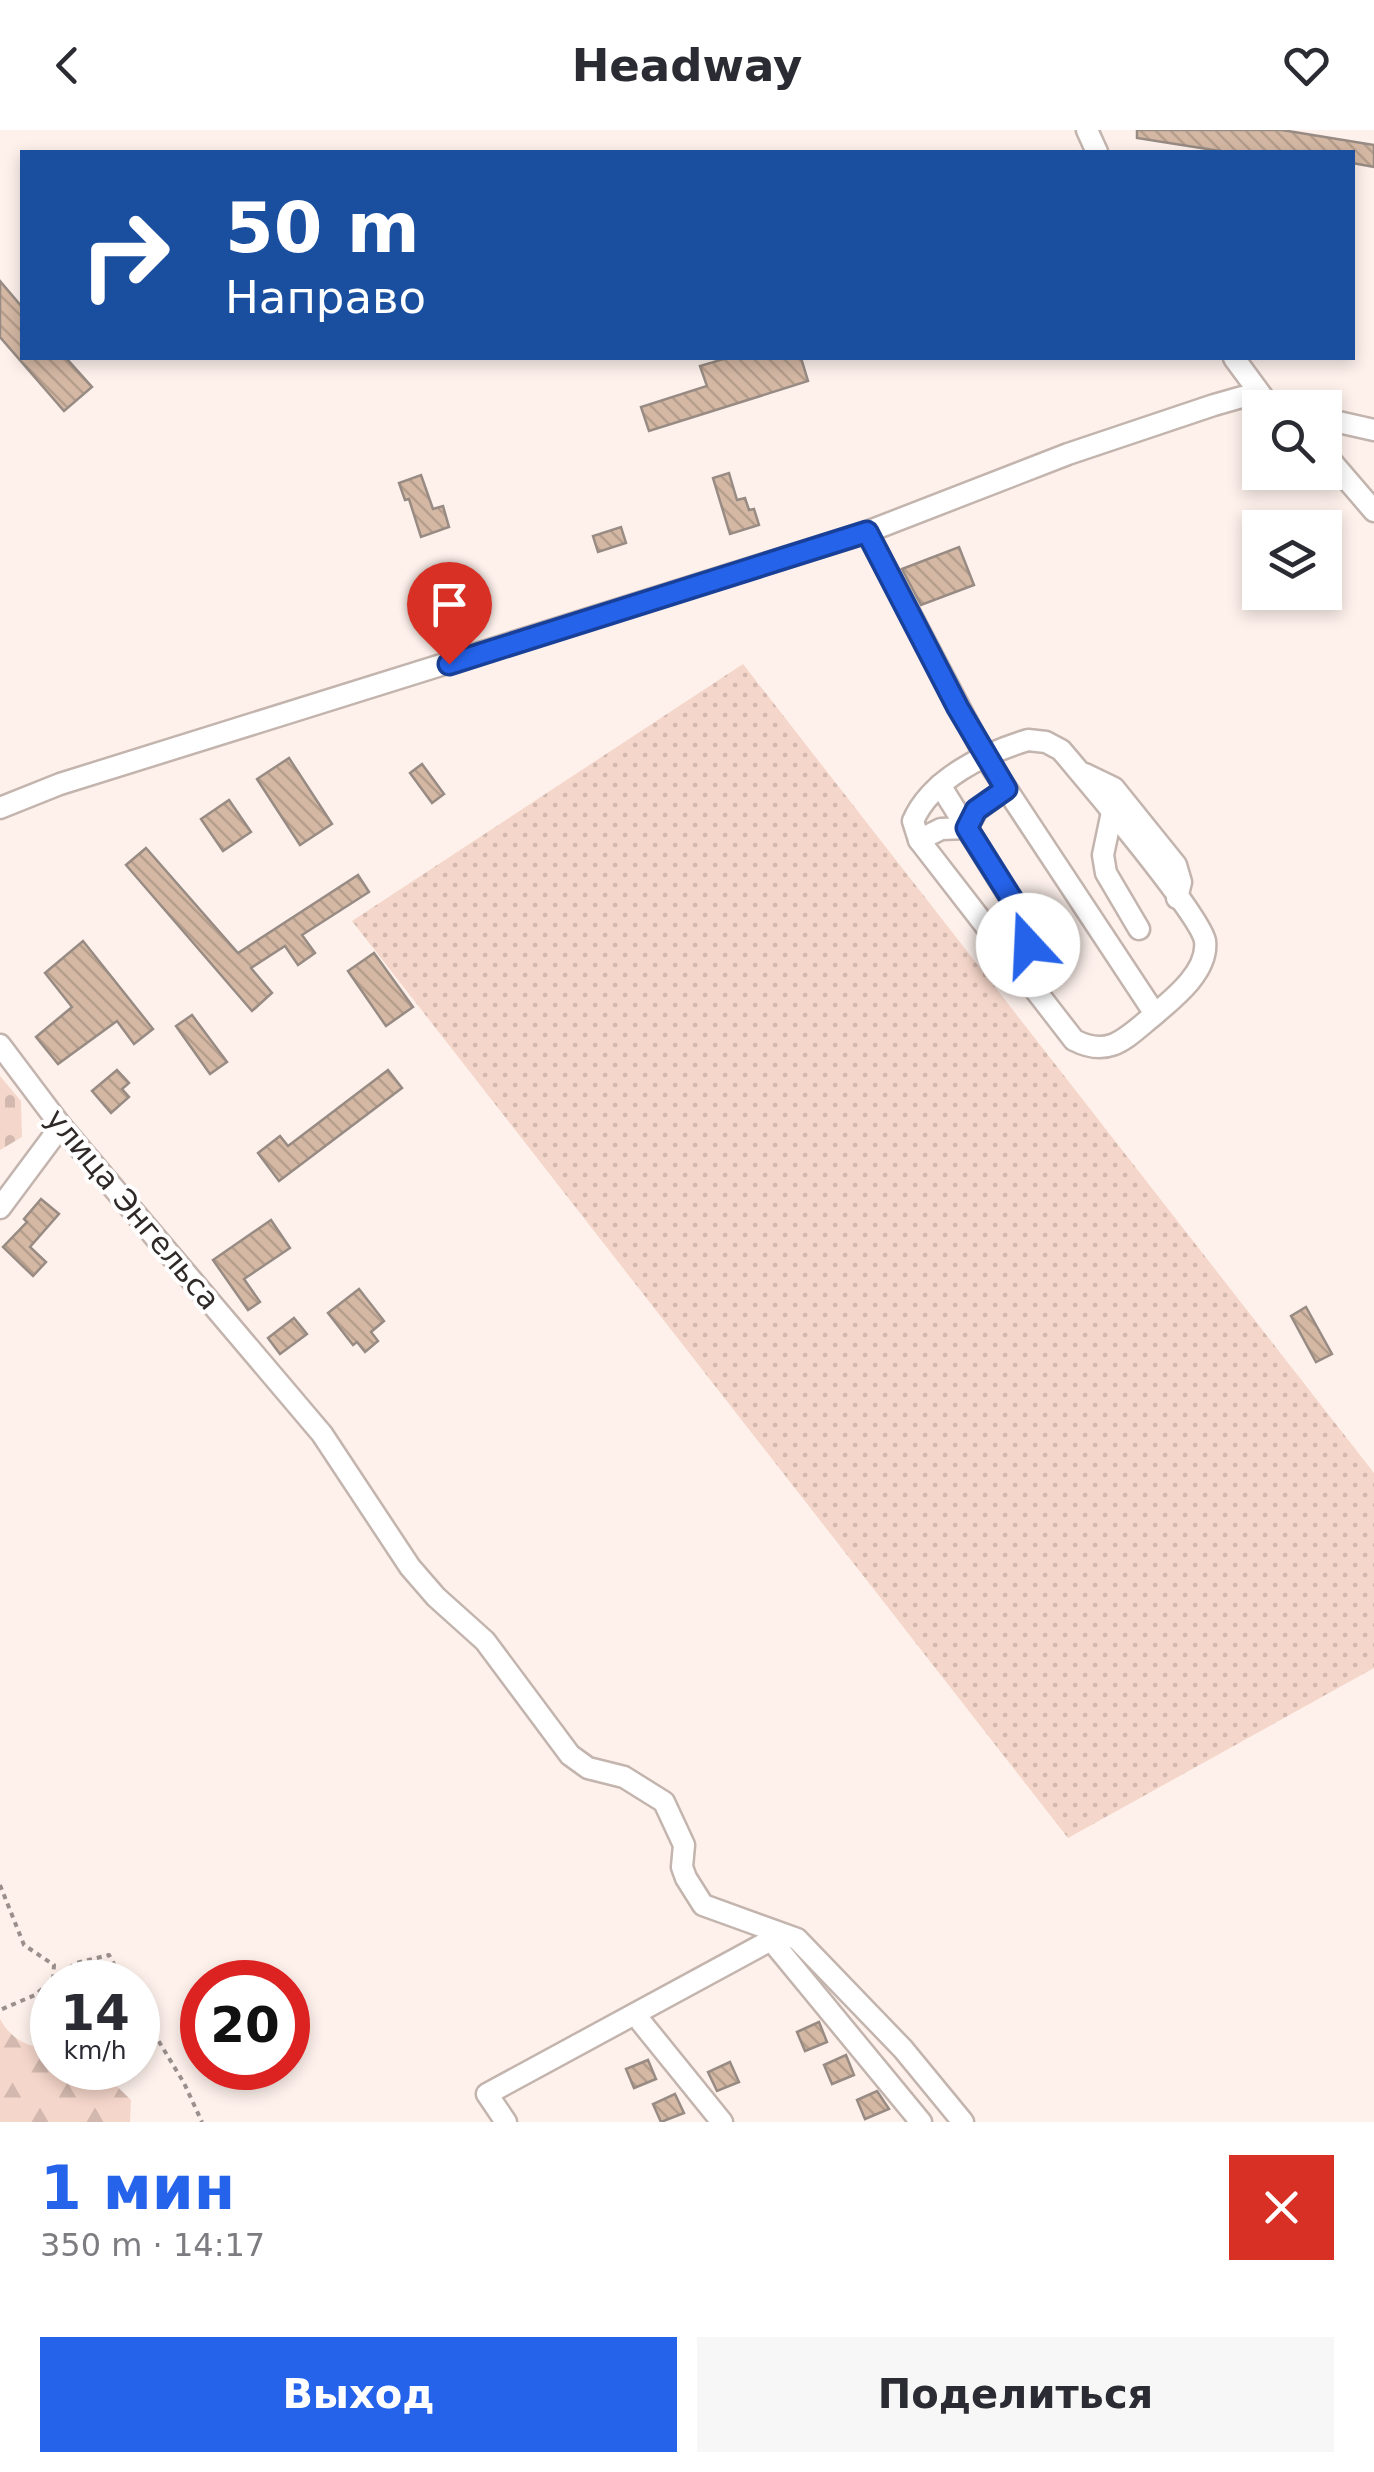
<!DOCTYPE html>
<html lang="ru">
<head>
<meta charset="utf-8">
<style>
	:root { --surface:#fff; --page:#f7f7f7; --text:#2b2b33; --muted:#7c7c81; --accent:#2563eb }
	body { margin:0; font-family:"DejaVu Sans",sans-serif; background:var(--page); color:var(--text); height:100vh; display:flex; flex-direction:column; font-size:38px; white-space:nowrap }
	* { box-sizing:border-box; margin:0 }
	p { font-size:32px; color:var(--muted) }
	.icon { flex:none; width:55px; height:55px; fill:none; stroke:currentColor; stroke-width:2; stroke-linecap:round; stroke-linejoin:round }
	.map { position:relative; height:1992px; overflow:hidden }
	.side { display:flex; flex-direction:column; background:var(--surface); flex:1 }
	.side>* { flex:none }
	.guide { position:absolute; left:20px; top:20px; width:1335px; height:210px; border-radius:0px; box-shadow:0 5px 15px #0003; background:#1a4fa0; color:#fff; overflow:hidden }
	.tools { position:absolute; left:1242px; top:260px; display:grid; gap:20px }
	.tools a { display:grid; place-items:center; width:100px; height:100px; border-radius:0px; background:var(--surface); box-shadow:0 5px 15px #0003; font-size:50px }
	.speed { position:absolute; left:30px; top:1830px; display:flex; gap:20px; font-size:50px; font-weight:700; text-align:center }
	.speed>* { display:grid; place-content:center; width:130px; height:130px; border-radius:50%; background:var(--surface); box-shadow:0 5px 15px #0003; line-height:1 }
	.speed small { font-size:25px; font-weight:400 }
	.speed .limit { border:15px solid #d22; background:#fff; color:#111 }
	.pin { position:absolute; display:grid; place-items:center; width:85px; height:85px; color:#fff; margin:-102px -42px; border-radius:50% 50% 50% 0; rotate:-45deg; box-shadow:0 0 10px #0007 }
	.pin .icon { rotate:45deg }
	.me { position:absolute; width:110px; margin:-55px; rotate:340deg; stroke-linejoin:round; filter:drop-shadow(0 0 8px #0008) }
	.turn { display:flex; align-items:center; gap:35px; height:210px; padding:0 40px; font-size:45px }
	.turn .icon { width:130px; height:130px; stroke-width:2.5 }
	.turn b { display:block; font-size:70px; line-height:85px }
	.round { display:grid; place-items:center; flex:none; width:105px; height:105px; border-radius:0px; background:var(--page) }
	.overview { display:flex; align-items:center; justify-content:space-between; height:170px; padding:0 40px }
	h1 { font-size:60px; font-weight:600; line-height:75px; color:var(--accent) }
	.action { display:flex; gap:20px; margin-top:auto; padding:20px 40px }
	.action a { flex:1; height:115px; border-radius:0px; background:var(--accent); color:#fff; font-size:40px; font-weight:600; line-height:115px; text-align:center }
	.action a+a { background:var(--page); color:var(--text) }
	header { display:flex; justify-content:space-between; align-items:center; height:130px; padding:0 40px; background:var(--surface); font-size:45px; font-weight:600 }
	.map>svg:first-child { display:block }
</style>
</head>
<body>
<header><svg class="icon" aria-label="back" viewBox="0 0 24 24"><path d="M15 5l-7 7 7 7"/></svg>Headway<svg class="icon" aria-label="heart" viewBox="0 0 24 24"><path d="M12 20l-8-8c-3-5 5-10 8-4 3-6 11-1 8 4z"/></svg></header>
<div class="map">
<svg width="1374" height="1992" viewBox="0 0 1374 1992">
	<defs>
		<pattern id="grass-dots" width="8" height="8" patternUnits="userSpaceOnUse" patternTransform="scale(2.5)"><rect width="8" height="8" fill="#f5d6ca"/><path d="M2 2h.1M6 6h.1" fill="none" stroke="#d2b8ae" stroke-width="1.8" stroke-linecap="round"/></pattern>
		<pattern id="forest-firs" width="22" height="20" patternUnits="userSpaceOnUse" patternTransform="scale(2.5)"><rect width="22" height="20" fill="#f5d6ca"/><path d="M5 1l3.5 6h-7zM16 11l3.5 6h-7z" fill="#d2b8ae"/></pattern>
		<pattern id="cemetery-stones" width="16" height="16" patternUnits="userSpaceOnUse" patternTransform="scale(2.5)"><rect width="16" height="16" fill="#f5d6ca"/><path d="M2 7V4a2 2 0 0 1 4 0v3zM10 15v-3a2 2 0 0 1 4 0v3z" fill="#d2b8ae"/></pattern>
		<pattern id="building-back-hatch" width="6" height="6" patternUnits="userSpaceOnUse" patternTransform="scale(2.5)"><rect width="6" height="6" fill="#d4b8a4"/><path d="M-1 5l2 2M0 0l6 6M5-1l2 2" fill="none" stroke="#b69e8d"/></pattern>
	</defs>
	<rect width="100%" height="100%" fill="#fef1ec"/>
	<!-- grass -->
	<path fill="url(#grass-dots)" d="M743 534 1374 1343V1538L1068 1708 352 791Z"/>
	<!-- forest -->
	<path fill="url(#forest-firs)" d="M0 1889C11 1909 29 1919 52 1918V1938H98L131 1970 130 1992H0Z"/>
	<!-- cemetery -->
	<path fill="url(#cemetery-stones)" d="M0 946 21 971 22 1007 0 1020Z"/>
	<!-- building -->
	<g fill="url(#building-back-hatch)" stroke="#978b83" stroke-width="2.5">
		<path d="M1137 0H1282L1374 15V37L1352 33V22H1226L1137 8Z"/>
		<path d="M0 151 22 177V228H66L92 257 64 281 0 207Z"/>
		<path d="M727 228H801L808 251 649 301 641 277 707 256 700 236Z"/>
		<path d="M729 343 737 370 745 368 749 380 754 379 759 395 730 404 713 348Z"/>
		<path d="M421 345 433 379 443 376 449 397 421 407 409 369 405 370 399 353Z"/>
		<path d="M621 397 626 413 598 422 593 406Z"/>
		<path d="M959 417 974 455 921 475 902 439Z"/>
		<path d="M468 458 475 476 448 486 441 467Z"/>
		<path d="M289 628 332 694 300 715 257 649Z"/>
		<path d="M422 634 444 664 432 673 410 643Z"/>
		<path d="M229 670 251 702 223 721 201 689Z"/>
		<path d="M146 718 238 823 358 745 369 762 302 805 315 823 298 835 285 816 251 838 272 863 252 881 126 735Z"/>
		<path d="M83 811 153 899 134 914 117 891 58 934 36 907 72 877 45 843Z"/>
		<path d="M374 823 413 877 386 896 348 841Z"/>
		<path d="M192 885 227 932 210 944 176 896Z"/>
		<path d="M117 940 129 953 122 959 129 967 111 983 92 961Z"/>
		<path d="M388 940 402 958 279 1051 258 1023 280 1006 288 1016Z"/>
		<path d="M41 1069 59 1084 30 1117 46 1132 33 1146 3 1117 27 1092 24 1089Z"/>
		<path d="M271 1090 290 1118 244 1149 260 1172 248 1180 213 1130Z"/>
		<path d="M359 1159 384 1191 371 1202 378 1211 365 1222 357 1212 353 1215 328 1183Z"/>
		<path d="M1306 1177 1332 1224 1316 1232 1291 1186Z"/>
		<path d="M294 1188 307 1204 280 1224 268 1208Z"/>
		<path d="M819 1892 827 1912 805 1921 797 1902Z"/>
		<path d="M846 1925 854 1945 832 1954 824 1935Z"/>
		<path d="M648 1930 656 1949 634 1958 626 1939Z"/>
		<path d="M730 1932 739 1952 717 1961 708 1942Z"/>
		<path d="M877 1961 889 1979 865 1989 857 1970Z"/>
		<path d="M675 1964 684 1983 661 1992 653 1974Z"/>
	</g>
	<g fill="none" stroke-linecap="round" stroke-linejoin="round">
		<!-- minor casing -->
		<g stroke="#c3b4ae" stroke-width="25">
			<g id="minor">
				<path d="M1087 0 1097 22"/>
				<path d="M1234 228 1265 270 1278 278"/>
				<path d="M1325 289 1374 300"/>
				<path d="M1325 324 1374 381"/>
				<path d="M867 402 986 628 1155 884"/>
				<path d="M1028 610 1046 612 1061 620C1085 648 1201 786 1205 811 1209 843 1169 872 1148 890 1123 911 1107 927 1074 910L919 710 913 691C931 649 985 623 1028 610Z"/>
				<path d="M1085 644 1114 658 1176 735 1181 752 1177 768"/>
				<path d="M940 655 1029 798 1028 815 1019 839"/>
				<path d="M0 678 60 654 867 402 1068 324 1214 275 1242 267 1265 270"/>
				<path d="M1112 682 1103 725 1106 743 1139 799"/>
				<path d="M919 710 941 699 967 698 977 680 1006 659"/>
				<path d="M0 915 61 996 322 1304 410 1437 436 1467 485 1511 570 1625 588 1638 624 1647 664 1672 684 1715 682 1737 686 1748 703 1775 797 1809 903 1919 963 1992"/>
				<path d="M0 1078 61 996"/>
				<path d="M641 1892 722 1992"/>
				<path d="M506 1992 487 1964 771 1810 921 1992"/>
			</g>
		</g>
		<!-- path -->
		<g stroke="#998f8c" stroke-width="4" stroke-dasharray="5 5" stroke-linecap="butt">
			<path d="M0 1755 24 1815 54 1835 53 1850 35 1865 0 1880"/>
			<path d="M53 1850 76 1833 109 1825 124 1852"/>
			<path d="M138 1877 184 1953 202 1992"/>
		</g>
		<!-- minor -->
		<use href="#minor" stroke="#fff" stroke-width="20"/>
	</g>
	<g fill="none" stroke-linecap="round" stroke-linejoin="round">
		<!-- route casing -->
		<g stroke="#184099" stroke-width="25">
			<path id="route" d="M449 534 867 402 958 578 1006 659 976 680 967 698 1030 798 1028 815"/>
		</g>
		<!-- route -->
		<use href="#route" stroke="#2563eb" stroke-width="18"/>
	</g>
	<g text-anchor="middle" dominant-baseline="central" stroke-width="8" stroke-linejoin="round" paint-order="stroke">
		<!-- street labels -->
		<g font-size="30" fill="#2f2927" stroke="#fff">
			<text transform="translate(133 1079) rotate(50)">улица Энгельса</text>
		</g>
	</g>
</svg>
<div class="tools">
<a><svg class="icon" aria-label="search" viewBox="0 0 24 24"><circle cx="10" cy="10" r="6"/><path d="M15 15l6 6"/></svg></a>
<a><svg class="icon" aria-label="layers" viewBox="0 0 24 24"><path d="M12 4l9 5-9 5-9-5zM3 14l9 5 9-5"/></svg></a>
</div>
<div class="speed"><div>14<small>km/h</small></div><div class="limit">20</div></div>
<div class="pin" style="left:449px;top:534px;background:#d93025"><svg class="icon" aria-label="arrive" viewBox="0 0 24 24"><path d="M6 21V4h12l-3 4 3 4H6"/></svg></div>
<svg class="me" style="left:1028px;top:815px" viewBox="-20 -20 40 40"><circle r="19" fill="#fff"/><path d="M0-13L10 11 0 6-10 11z" fill="#2563eb"/></svg>
<div class="guide">
<div class="turn"><svg class="icon" aria-label="right" viewBox="0 0 24 24"><path d="M7 20v-9h11M14 6l5 5-5 5"/></svg><div><b>50 m</b>Направо</div></div>
</div>
</div>
<section class="side">
<div class="overview"><div><h1>1 мин</h1><p>350 m · 14:17</p></div><a class="round" style="background:#d93025;color:#fff"><svg class="icon" aria-label="close" viewBox="0 0 24 24"><path d="M6 6l12 12M18 6L6 18"/></svg></a></div>
<div class="action"><a>Выход</a><a>Поделиться</a></div>
</section>
</body>
</html>
